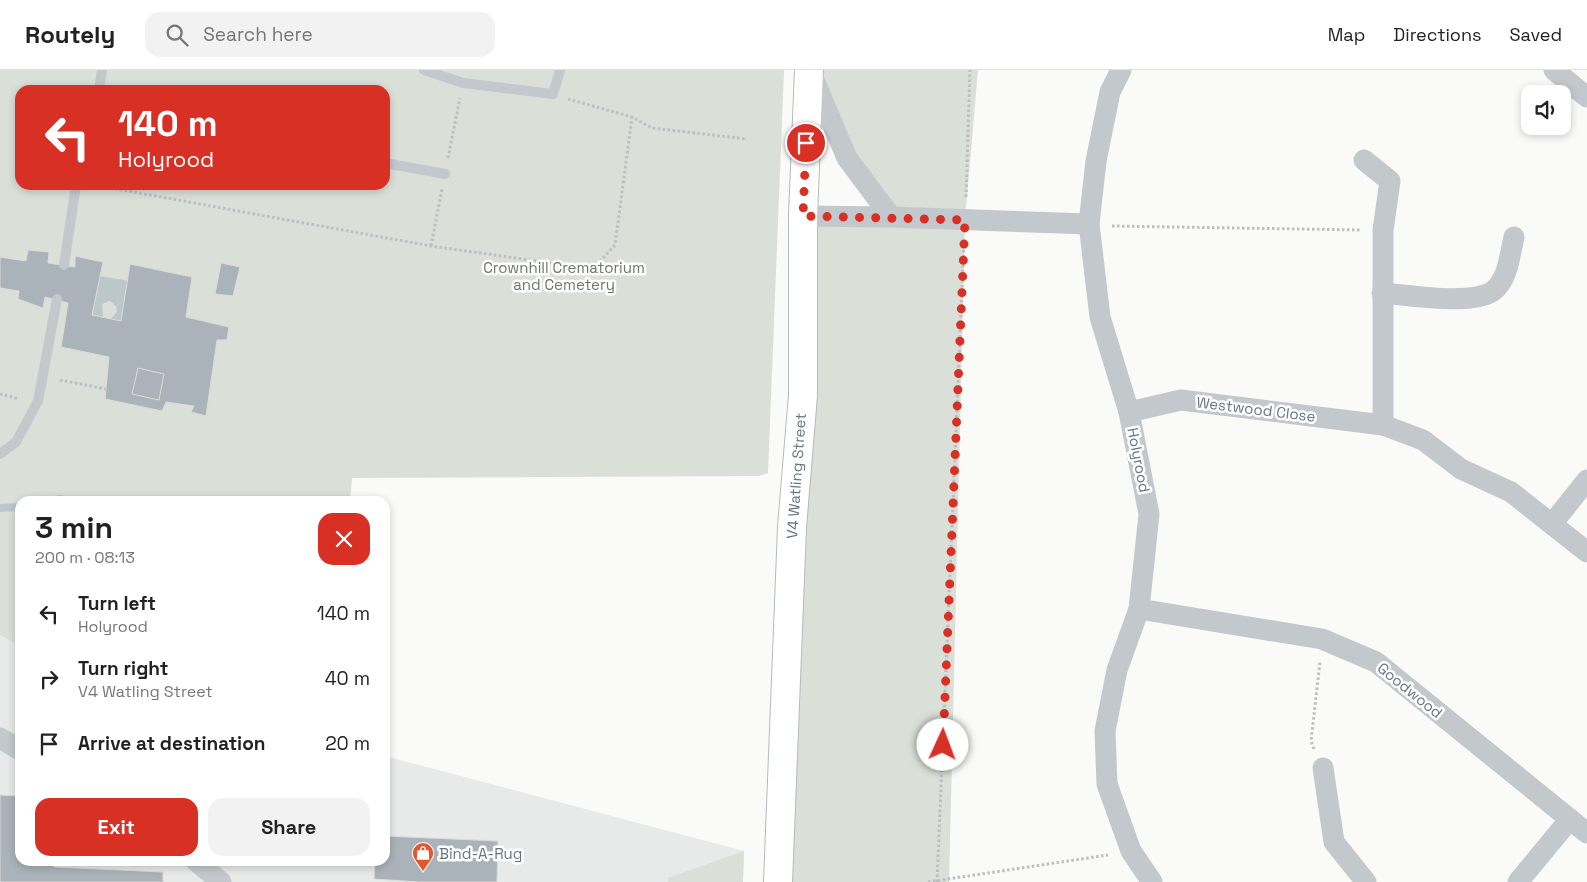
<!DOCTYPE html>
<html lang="en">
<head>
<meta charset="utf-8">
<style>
	:root { --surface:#fff; --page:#f2f2f2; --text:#222; --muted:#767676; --line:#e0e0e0; --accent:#d93025 }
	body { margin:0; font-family:"Space Grotesk",sans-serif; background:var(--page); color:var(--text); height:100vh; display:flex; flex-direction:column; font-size:19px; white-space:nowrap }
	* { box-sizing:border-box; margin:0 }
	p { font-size:16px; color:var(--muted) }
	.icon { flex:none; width:28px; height:28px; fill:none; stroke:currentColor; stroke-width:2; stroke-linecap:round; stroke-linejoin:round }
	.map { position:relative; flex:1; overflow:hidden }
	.panel { position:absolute; left:15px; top:426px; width:375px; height:370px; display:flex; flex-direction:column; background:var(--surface); border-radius:15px; box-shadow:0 2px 8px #0003 }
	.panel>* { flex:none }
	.guide { position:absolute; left:15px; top:15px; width:375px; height:105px; border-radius:15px; box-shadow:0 2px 8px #0003; background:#d93025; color:#fff; overflow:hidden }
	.fabs { position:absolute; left:1521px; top:15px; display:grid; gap:10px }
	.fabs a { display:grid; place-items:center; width:50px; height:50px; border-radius:10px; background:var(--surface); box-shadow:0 2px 8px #0003; font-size:25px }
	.pin { position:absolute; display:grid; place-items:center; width:42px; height:42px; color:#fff; margin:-21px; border:2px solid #fff; border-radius:50%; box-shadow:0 1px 5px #0007 }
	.me { position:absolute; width:55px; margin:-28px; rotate:2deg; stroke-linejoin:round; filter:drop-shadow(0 0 4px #0008) }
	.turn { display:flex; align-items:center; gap:18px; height:105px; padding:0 20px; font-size:22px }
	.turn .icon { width:65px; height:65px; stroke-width:2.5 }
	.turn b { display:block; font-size:35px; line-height:42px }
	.round { display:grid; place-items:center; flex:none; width:52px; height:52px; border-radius:15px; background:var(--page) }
	.head { display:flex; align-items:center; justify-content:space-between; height:85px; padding:0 20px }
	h1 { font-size:30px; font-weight:600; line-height:38px }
	.action { display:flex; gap:10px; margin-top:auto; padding:10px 20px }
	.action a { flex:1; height:58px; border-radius:15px; background:var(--accent); color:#fff; font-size:20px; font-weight:600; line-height:58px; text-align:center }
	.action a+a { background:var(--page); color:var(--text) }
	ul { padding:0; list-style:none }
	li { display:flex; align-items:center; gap:15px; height:65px; padding:0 20px }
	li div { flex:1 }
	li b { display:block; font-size:19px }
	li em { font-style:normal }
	header { display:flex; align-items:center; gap:30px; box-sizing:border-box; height:70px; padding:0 25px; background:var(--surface); border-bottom:1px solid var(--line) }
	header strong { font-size:24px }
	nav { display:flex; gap:28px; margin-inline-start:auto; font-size:18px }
	.search { width:350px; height:45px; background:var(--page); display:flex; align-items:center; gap:12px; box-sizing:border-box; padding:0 18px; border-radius:15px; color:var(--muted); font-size:19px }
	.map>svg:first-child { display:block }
</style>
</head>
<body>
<header>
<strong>Routely</strong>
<div class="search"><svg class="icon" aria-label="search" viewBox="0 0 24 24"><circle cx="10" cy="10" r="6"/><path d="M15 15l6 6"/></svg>Search here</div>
<nav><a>Map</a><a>Directions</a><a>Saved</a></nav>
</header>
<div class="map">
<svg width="1587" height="812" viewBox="0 0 1587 812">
	<rect width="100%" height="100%" fill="#fafaf8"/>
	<!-- built -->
	<path fill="#e8e9e9" d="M0 565 20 576V791H385V686L744 781 743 812H0Z"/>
	<!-- green -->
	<g fill="#dadfd7" fill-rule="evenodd">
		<path d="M0 0H784L768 403 759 406 352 408 350 431H20V576L0 565ZM20 20H385V115H20Z"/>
		<path d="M810 0H978L965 150 949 812H780L803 146 891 147Z"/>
		<path d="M744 781 743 812H668V808Z"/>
	</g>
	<!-- water -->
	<path fill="#bbc7cb" d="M100 206 129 211 121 251 111 249 117 242 116 236 110 231 102 234 103 247 92 245Z"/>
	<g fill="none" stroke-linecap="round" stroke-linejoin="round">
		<!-- stream -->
		<g stroke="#bbc7cb" stroke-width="8">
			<path d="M50 431 61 429 67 431"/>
			<path d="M0 438 20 437"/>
		</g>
	</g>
	<!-- building -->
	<g fill="#aab3b9" stroke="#dcdcda">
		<path d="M28 180 49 182 48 193 75 197V186L103 192 92 245 121 251 130 194 192 207 186 247 229 257 227 270H217L206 346 191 342 194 336 166 332 162 341 105 329 109 287 61 277 68 233 45 227 43 238 18 229 19 221 0 218V187L26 191Z"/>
		<path d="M221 193 240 197 233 226 215 224Z"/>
		<path d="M138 298 164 304 159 330 132 324Z"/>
		<path d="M0 725 19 726 20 791H54V797L163 802V812H0Z"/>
		<path d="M385 766 498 771 497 812H419L374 809 375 791H385Z"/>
	</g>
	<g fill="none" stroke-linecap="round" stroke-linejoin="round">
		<!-- secondary casing -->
		<g stroke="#b3babf" stroke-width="30">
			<path id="secondary" d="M778 812 792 457 803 325V146L809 0"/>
		</g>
		<!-- path -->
		<g stroke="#bbbfc2" stroke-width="3" stroke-dasharray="2.5 2.5" stroke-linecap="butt">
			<path d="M568 29 632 47 652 58 747 69"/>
			<path d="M448 88 460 28"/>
			<path d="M95 115 431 176 593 199 615 175 632 47"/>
			<path d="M966 127 970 0"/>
			<path d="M1112 156 1361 160"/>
			<path d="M431 176 442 119"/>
			<path d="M60 310 106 319"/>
			<path d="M0 324 19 329"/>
			<path d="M1314 679 1311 671 1320 592"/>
			<path d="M928 812 1108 785"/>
			<path d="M937 812 964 171"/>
		</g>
		<!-- lane -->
		<g stroke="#c3c8cc" stroke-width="10">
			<path d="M424 0 463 13 553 24 560 0"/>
			<path d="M99 20 102 0"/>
			<path d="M385 93 445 104"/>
			<path d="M64 195 76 115"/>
			<path d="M0 384 16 372 38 331 57 229"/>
		</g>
		<!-- street -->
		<g stroke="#c3c8cc" stroke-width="21">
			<path d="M1121 0 1110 22 1096 91 1089 154 1100 247 1129 342 1149 444 1139 539 1117 600 1105 661 1107 714 1131 781 1152 812"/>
			<path d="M1554 0 1587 27"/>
			<path d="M811 3 847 88 891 147"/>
			<path d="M1364 90 1390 111 1383 160V355"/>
			<path d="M803 146 891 147 1089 154"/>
			<path d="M1382 223C1410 225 1471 236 1493 221 1508 210 1510 184 1514 167"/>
			<path d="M1129 342 1181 330 1383 355 1423 370 1461 399 1511 422 1587 482"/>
			<path d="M1552 454 1587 410"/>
			<path d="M1139 539 1322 569 1376 592 1587 763"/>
			<path d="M0 668 20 680"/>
			<path d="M1323 698 1334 772 1366 812"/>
			<path d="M196 791 221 812"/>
			<path d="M1518 812 1570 749"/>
		</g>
		<!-- secondary -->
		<use href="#secondary" stroke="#fff" stroke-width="28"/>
	</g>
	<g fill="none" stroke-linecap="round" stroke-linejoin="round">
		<!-- route -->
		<path stroke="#d93025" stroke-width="9" stroke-dasharray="0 16.2" d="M806 73 803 146 965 150 943 675"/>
	</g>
	<!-- icons -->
	<defs>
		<g id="shop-pin" transform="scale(1.125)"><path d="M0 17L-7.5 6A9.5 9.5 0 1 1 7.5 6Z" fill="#e4572e" stroke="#fff"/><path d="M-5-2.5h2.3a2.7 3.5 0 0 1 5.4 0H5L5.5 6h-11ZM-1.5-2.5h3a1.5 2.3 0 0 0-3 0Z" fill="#fff"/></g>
	</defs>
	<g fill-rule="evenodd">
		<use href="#shop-pin" x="423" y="783"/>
	</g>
	<g text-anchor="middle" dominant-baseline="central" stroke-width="5" stroke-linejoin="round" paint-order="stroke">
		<!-- park labels -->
		<g font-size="15" fill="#687a64" stroke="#fff">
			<text x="564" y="197">Crownhill Crematorium<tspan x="564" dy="17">and Cemetery</tspan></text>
		</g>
		<!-- street labels -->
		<g font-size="15" fill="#657683" stroke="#fff">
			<text transform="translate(1256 339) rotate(7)">Westwood Close</text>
			<text transform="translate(1139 390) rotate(79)">Holyrood</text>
			<text transform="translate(796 406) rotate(-86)">V4 Watling Street</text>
			<text transform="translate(1410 620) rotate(39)">Goodwood</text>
		</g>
		<!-- poi labels -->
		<g font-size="15" fill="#657683" stroke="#fff" text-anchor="start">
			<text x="439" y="783">Bind-A-Rug</text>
		</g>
	</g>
</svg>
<div class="fabs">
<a><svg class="icon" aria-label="sound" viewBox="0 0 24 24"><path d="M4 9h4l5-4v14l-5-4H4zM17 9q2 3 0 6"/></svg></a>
</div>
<div class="pin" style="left:806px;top:73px;background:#d93025"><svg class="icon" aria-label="arrive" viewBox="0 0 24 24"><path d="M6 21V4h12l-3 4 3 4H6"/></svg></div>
<svg class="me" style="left:943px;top:675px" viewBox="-20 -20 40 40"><circle r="19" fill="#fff"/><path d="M0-13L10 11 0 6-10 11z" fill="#d93025"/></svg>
<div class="guide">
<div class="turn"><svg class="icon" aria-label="left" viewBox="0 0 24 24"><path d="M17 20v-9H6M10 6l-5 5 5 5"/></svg><div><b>140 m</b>Holyrood</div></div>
</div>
<section class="panel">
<div class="head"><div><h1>3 min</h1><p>200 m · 08:13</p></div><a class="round" style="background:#d93025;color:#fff"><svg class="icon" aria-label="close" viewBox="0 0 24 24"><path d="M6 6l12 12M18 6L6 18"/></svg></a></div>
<ul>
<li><svg class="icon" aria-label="left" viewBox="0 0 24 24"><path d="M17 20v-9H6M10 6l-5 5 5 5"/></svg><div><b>Turn left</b><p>Holyrood</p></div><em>140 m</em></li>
<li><svg class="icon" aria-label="right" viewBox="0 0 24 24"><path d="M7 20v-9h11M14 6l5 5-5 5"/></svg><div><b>Turn right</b><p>V4 Watling Street</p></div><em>40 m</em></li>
<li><svg class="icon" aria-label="arrive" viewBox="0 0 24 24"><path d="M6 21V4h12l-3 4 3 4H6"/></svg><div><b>Arrive at destination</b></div><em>20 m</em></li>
</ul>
<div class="action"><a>Exit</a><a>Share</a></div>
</section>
</div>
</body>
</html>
